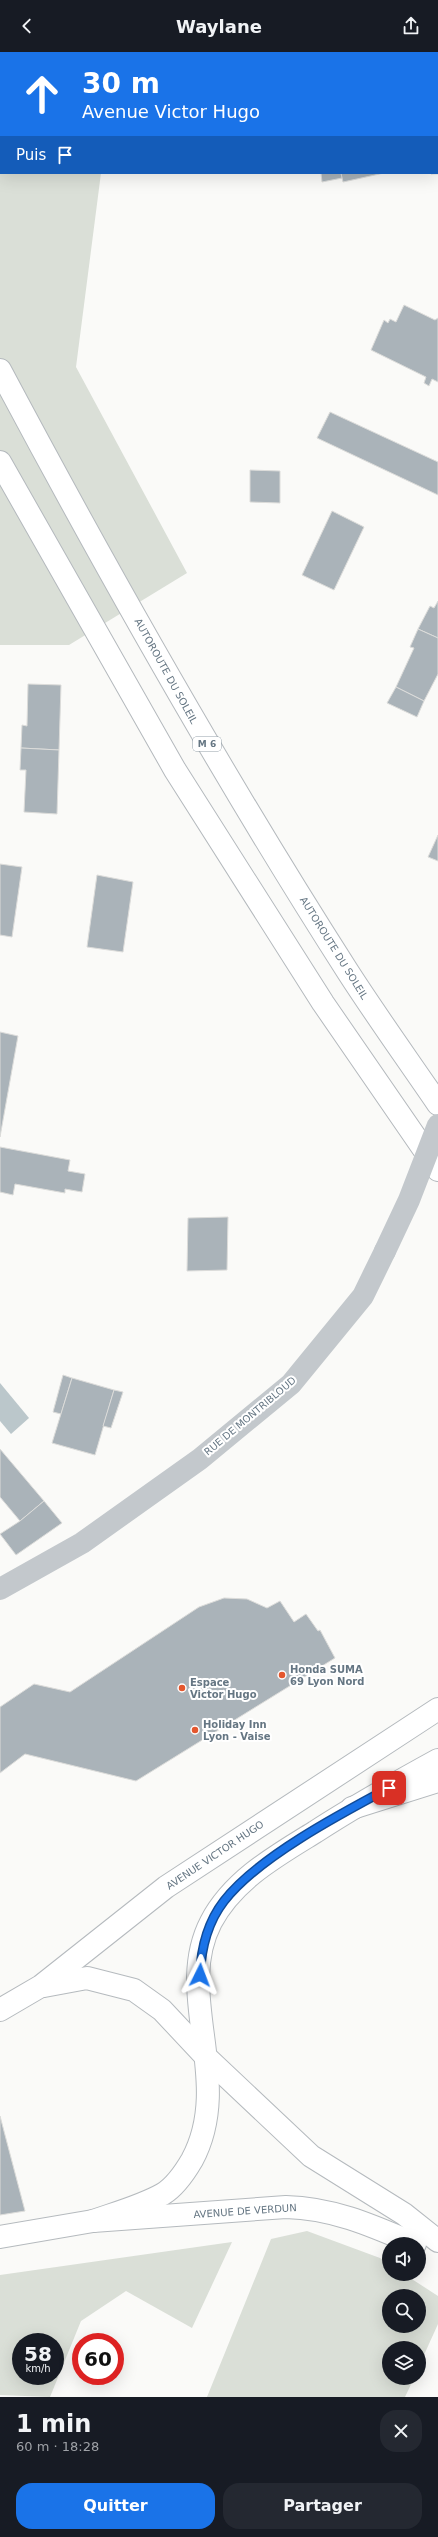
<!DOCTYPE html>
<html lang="fr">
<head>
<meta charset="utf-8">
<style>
	:root { --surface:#171b24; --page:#242831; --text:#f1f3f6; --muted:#9ea1a6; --accent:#1a73e8 }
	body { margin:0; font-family:"DejaVu Sans",sans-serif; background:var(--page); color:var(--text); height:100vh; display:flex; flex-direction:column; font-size:15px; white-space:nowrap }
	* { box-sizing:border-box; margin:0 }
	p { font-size:13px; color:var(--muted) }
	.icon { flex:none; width:22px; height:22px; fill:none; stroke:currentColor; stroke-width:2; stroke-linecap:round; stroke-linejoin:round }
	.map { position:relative; height:2345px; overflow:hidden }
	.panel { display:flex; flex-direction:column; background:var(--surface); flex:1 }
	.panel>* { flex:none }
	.banner { position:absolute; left:0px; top:0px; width:438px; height:122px; box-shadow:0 4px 16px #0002; background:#1a73e8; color:#fff; overflow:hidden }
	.buttons { position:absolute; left:382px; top:2185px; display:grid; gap:8px }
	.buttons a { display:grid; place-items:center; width:44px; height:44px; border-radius:50%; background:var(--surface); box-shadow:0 4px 16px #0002; font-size:20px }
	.speed { position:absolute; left:12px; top:2281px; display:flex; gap:8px; font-size:20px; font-weight:700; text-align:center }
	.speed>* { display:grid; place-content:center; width:52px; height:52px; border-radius:50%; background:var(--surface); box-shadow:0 4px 16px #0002; line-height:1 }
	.speed small { font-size:10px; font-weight:400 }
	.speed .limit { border:6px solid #d22; background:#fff; color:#111 }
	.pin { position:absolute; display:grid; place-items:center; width:34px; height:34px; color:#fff; margin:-17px; border-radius:8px; box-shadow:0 2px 6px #0006 }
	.me { position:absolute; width:44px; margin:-22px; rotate:3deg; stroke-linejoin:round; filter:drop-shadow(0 0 3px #0008) }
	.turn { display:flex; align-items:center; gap:14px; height:84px; padding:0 16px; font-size:18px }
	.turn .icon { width:52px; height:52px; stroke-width:2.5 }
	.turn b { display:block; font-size:28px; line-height:34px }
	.then { display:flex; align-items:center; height:38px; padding:0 16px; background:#0003; gap:8px; font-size:15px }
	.round { display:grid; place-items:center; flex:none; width:42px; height:42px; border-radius:16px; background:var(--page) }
	.overview { display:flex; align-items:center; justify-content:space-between; height:68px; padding:0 16px }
	h1 { font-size:24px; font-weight:600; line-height:30px }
	.primary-button { display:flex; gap:8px; margin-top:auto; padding:8px 16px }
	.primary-button a { flex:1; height:46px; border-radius:16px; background:var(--accent); color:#fff; font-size:16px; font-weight:600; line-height:46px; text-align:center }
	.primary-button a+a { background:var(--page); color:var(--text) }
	header { display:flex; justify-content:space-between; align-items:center; height:52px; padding:0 16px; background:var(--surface); font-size:18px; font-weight:600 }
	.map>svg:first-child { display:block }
</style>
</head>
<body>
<header><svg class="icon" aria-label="back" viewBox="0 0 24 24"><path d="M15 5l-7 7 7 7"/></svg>Waylane<svg class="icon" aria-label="share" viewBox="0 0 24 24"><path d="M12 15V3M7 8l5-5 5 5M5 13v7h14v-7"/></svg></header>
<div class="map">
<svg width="438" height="2345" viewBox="0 0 438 2345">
	<rect width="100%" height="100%" fill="#fafaf8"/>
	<!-- green -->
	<g fill="#dadfd7" fill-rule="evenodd">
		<path d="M0 0H116L1 1V121H101L76 315 187 521 69 593H0Z"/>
		<path d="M307 2179 380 2206 389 2212V2222H404L438 2244V2272L419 2314V2296H389V2326H414L405 2345H207L271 2187ZM389 2244H419V2274H389Z"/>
		<path d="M232 2190 192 2276 126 2239 81 2269 50 2345 0 2343V2223ZM21 2290H55V2324H21Z"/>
	</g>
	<!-- water -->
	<path fill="#bbc7cb" d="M0 1331 29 1366 11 1382 0 1369Z"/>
	<!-- building -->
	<g fill="#aab3b9" stroke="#dcdcda">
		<path d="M437 86 438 122H431L437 121Z"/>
		<path d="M321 121H341L342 126 322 130Z"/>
		<path d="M341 121H384L343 130Z"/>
		<path d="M404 253 435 268 438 266V330L432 327 429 334 424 331 426 325 371 298 384 268 388 271 390 267 396 270Z"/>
		<path d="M330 360 438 410V443L317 386Z"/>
		<path d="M250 418 280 419V451L250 450Z"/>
		<path d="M332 459 364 475 334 538 302 523Z"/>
		<path d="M438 549V586L418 577 430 554 434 556Z"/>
		<path d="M418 577 438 586V622L424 649 396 635 414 596 410 595Z"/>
		<path d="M28 632 61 633 59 698 21 696 22 673 27 674Z"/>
		<path d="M396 635 424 649 417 665 387 651Z"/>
		<path d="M21 696 59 698 57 762 24 760 26 718H20Z"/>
		<path d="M438 783V809L428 805Z"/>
		<path d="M0 812 22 815 12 885 0 883Z"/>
		<path d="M97 823 133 830 123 900 87 895Z"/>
		<path d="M0 980 18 984 0 1085Z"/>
		<path d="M0 1095 70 1108 68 1119 85 1122 82 1140 65 1137V1141L15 1132 13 1143 0 1140Z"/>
		<path d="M228 1165 227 1218 187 1219 188 1166Z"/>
		<path d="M63 1323 72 1326 61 1362 53 1360Z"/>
		<path d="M72 1326 114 1338 95 1403 52 1391Z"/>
		<path d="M114 1338 123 1340 111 1376 103 1374Z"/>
		<path d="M0 1397 44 1449 20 1469 0 1445Z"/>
		<path d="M44 1449 62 1471 16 1503 0 1482 20 1469Z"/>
		<path d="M224 1546 247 1547 267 1556 280 1549 294 1570 306 1562 318 1579 320 1578 335 1606 136 1729 25 1702 0 1721V1655L34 1632 70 1640 199 1555Z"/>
		<path d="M0 2064 25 2159 0 2163Z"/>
	</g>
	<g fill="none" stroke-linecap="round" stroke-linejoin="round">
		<!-- major casing -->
		<g stroke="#b5babe" stroke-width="24">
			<g id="major">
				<path d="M44 1934 87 1926 134 1938 162 1958 207 2006 311 2104 404 2162 438 2189"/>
				<path d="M0 1958 41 1934 166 1835 438 1657"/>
				<path d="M93 2169C116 2161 142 2154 163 2142 176 2134 185 2120 192 2108 235 2028 173 1943 211 1870 233 1828 276 1804 315 1780 355 1754 396 1731 438 1708"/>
				<path d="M0 2185 93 2169 286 2155C333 2156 373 2174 415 2192"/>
			</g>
		</g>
		<!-- highway casing -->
		<g stroke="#b4b9bd" stroke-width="24">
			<g id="highway">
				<path d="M0 318C109 523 223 725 348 920 377 965 408 1008 438 1052"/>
				<path d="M0 410 175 718 323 951 438 1118"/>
				<path d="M352 1756 438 1729"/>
			</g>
		</g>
		<!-- minor -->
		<g stroke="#c3c8cc" stroke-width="22">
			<path d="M332 0V1"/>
			<path d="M437 33H438"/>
			<path d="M0 1537 82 1491 200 1407 291 1332 363 1244 385 1199"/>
		</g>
		<!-- major -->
		<use href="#major" stroke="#fff" stroke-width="22"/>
		<!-- highway -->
		<use href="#highway" stroke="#fff" stroke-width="22"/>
		<!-- minor-bridge -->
		<path stroke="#c3c8cc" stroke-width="22" d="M385 1199 409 1148 438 1073"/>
	</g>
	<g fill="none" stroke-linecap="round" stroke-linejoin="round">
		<!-- route casing -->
		<g stroke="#114b97" stroke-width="10">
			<path id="route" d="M200 1923C201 1897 207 1871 224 1849 257 1806 340 1762 389 1736"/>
		</g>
		<!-- route -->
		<use href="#route" stroke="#1a73e8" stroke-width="7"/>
	</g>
	<!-- markers -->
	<g fill="#e4572e" stroke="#fff" stroke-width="1.5">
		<circle cx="282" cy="1623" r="4"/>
		<circle cx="182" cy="1636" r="4"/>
		<circle cx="195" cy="1678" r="4"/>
	</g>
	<g text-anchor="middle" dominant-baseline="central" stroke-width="4" stroke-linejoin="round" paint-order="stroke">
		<!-- shield labels -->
		<rect fill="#fff" stroke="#939fa8" stroke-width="1" x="193" y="685" width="28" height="14" rx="3"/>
		<g font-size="9" font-weight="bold" fill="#657683">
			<text x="207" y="692">M 6</text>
		</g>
		<!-- street labels -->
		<g font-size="10" fill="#657683" stroke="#fff">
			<text transform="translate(166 619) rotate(61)">AUTOROUTE DU SOLEIL</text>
			<text transform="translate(334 896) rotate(58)">AUTOROUTE DU SOLEIL</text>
			<text transform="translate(250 1364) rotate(-40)">RUE DE MONTRIBLOUD</text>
			<text transform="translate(215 1803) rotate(-34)">AVENUE VICTOR HUGO</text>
			<text transform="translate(245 2159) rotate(-4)">AVENUE DE VERDUN</text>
		</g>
		<!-- poi labels -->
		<g font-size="10" font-weight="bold" fill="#657683" stroke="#fff" text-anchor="start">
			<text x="290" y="1617">Honda SUMA<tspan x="290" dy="12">69 Lyon Nord</tspan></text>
			<text x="190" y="1630">Espace<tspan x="190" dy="12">Victor Hugo</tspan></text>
			<text x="203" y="1672">Holiday Inn<tspan x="203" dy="12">Lyon - Vaise</tspan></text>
		</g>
	</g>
</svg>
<div class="buttons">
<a><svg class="icon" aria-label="sound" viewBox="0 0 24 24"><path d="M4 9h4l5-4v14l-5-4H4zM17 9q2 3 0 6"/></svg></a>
<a><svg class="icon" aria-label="search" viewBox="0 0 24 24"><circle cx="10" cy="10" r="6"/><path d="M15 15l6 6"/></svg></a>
<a><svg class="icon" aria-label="layers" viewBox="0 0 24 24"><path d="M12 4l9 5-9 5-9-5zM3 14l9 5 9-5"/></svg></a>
</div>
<div class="speed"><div>58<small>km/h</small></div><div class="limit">60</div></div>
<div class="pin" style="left:389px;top:1736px;background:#d93025"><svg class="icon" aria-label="arrive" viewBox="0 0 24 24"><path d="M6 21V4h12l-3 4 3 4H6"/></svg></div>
<svg class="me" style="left:200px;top:1923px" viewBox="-20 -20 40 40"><path d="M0-17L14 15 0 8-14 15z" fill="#1a73e8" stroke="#fff" stroke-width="4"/></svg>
<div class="banner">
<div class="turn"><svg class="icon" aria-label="ahead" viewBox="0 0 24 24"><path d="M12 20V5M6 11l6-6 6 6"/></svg><div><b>30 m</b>Avenue Victor Hugo</div></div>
<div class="then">Puis<svg class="icon" aria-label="arrive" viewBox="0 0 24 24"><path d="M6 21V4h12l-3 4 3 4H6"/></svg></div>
</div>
</div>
<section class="panel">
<div class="overview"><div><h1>1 min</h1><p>60 m · 18:28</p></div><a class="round"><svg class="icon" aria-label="close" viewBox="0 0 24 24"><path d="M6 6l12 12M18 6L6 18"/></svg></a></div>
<div class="primary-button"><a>Quitter</a><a>Partager</a></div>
</section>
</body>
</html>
